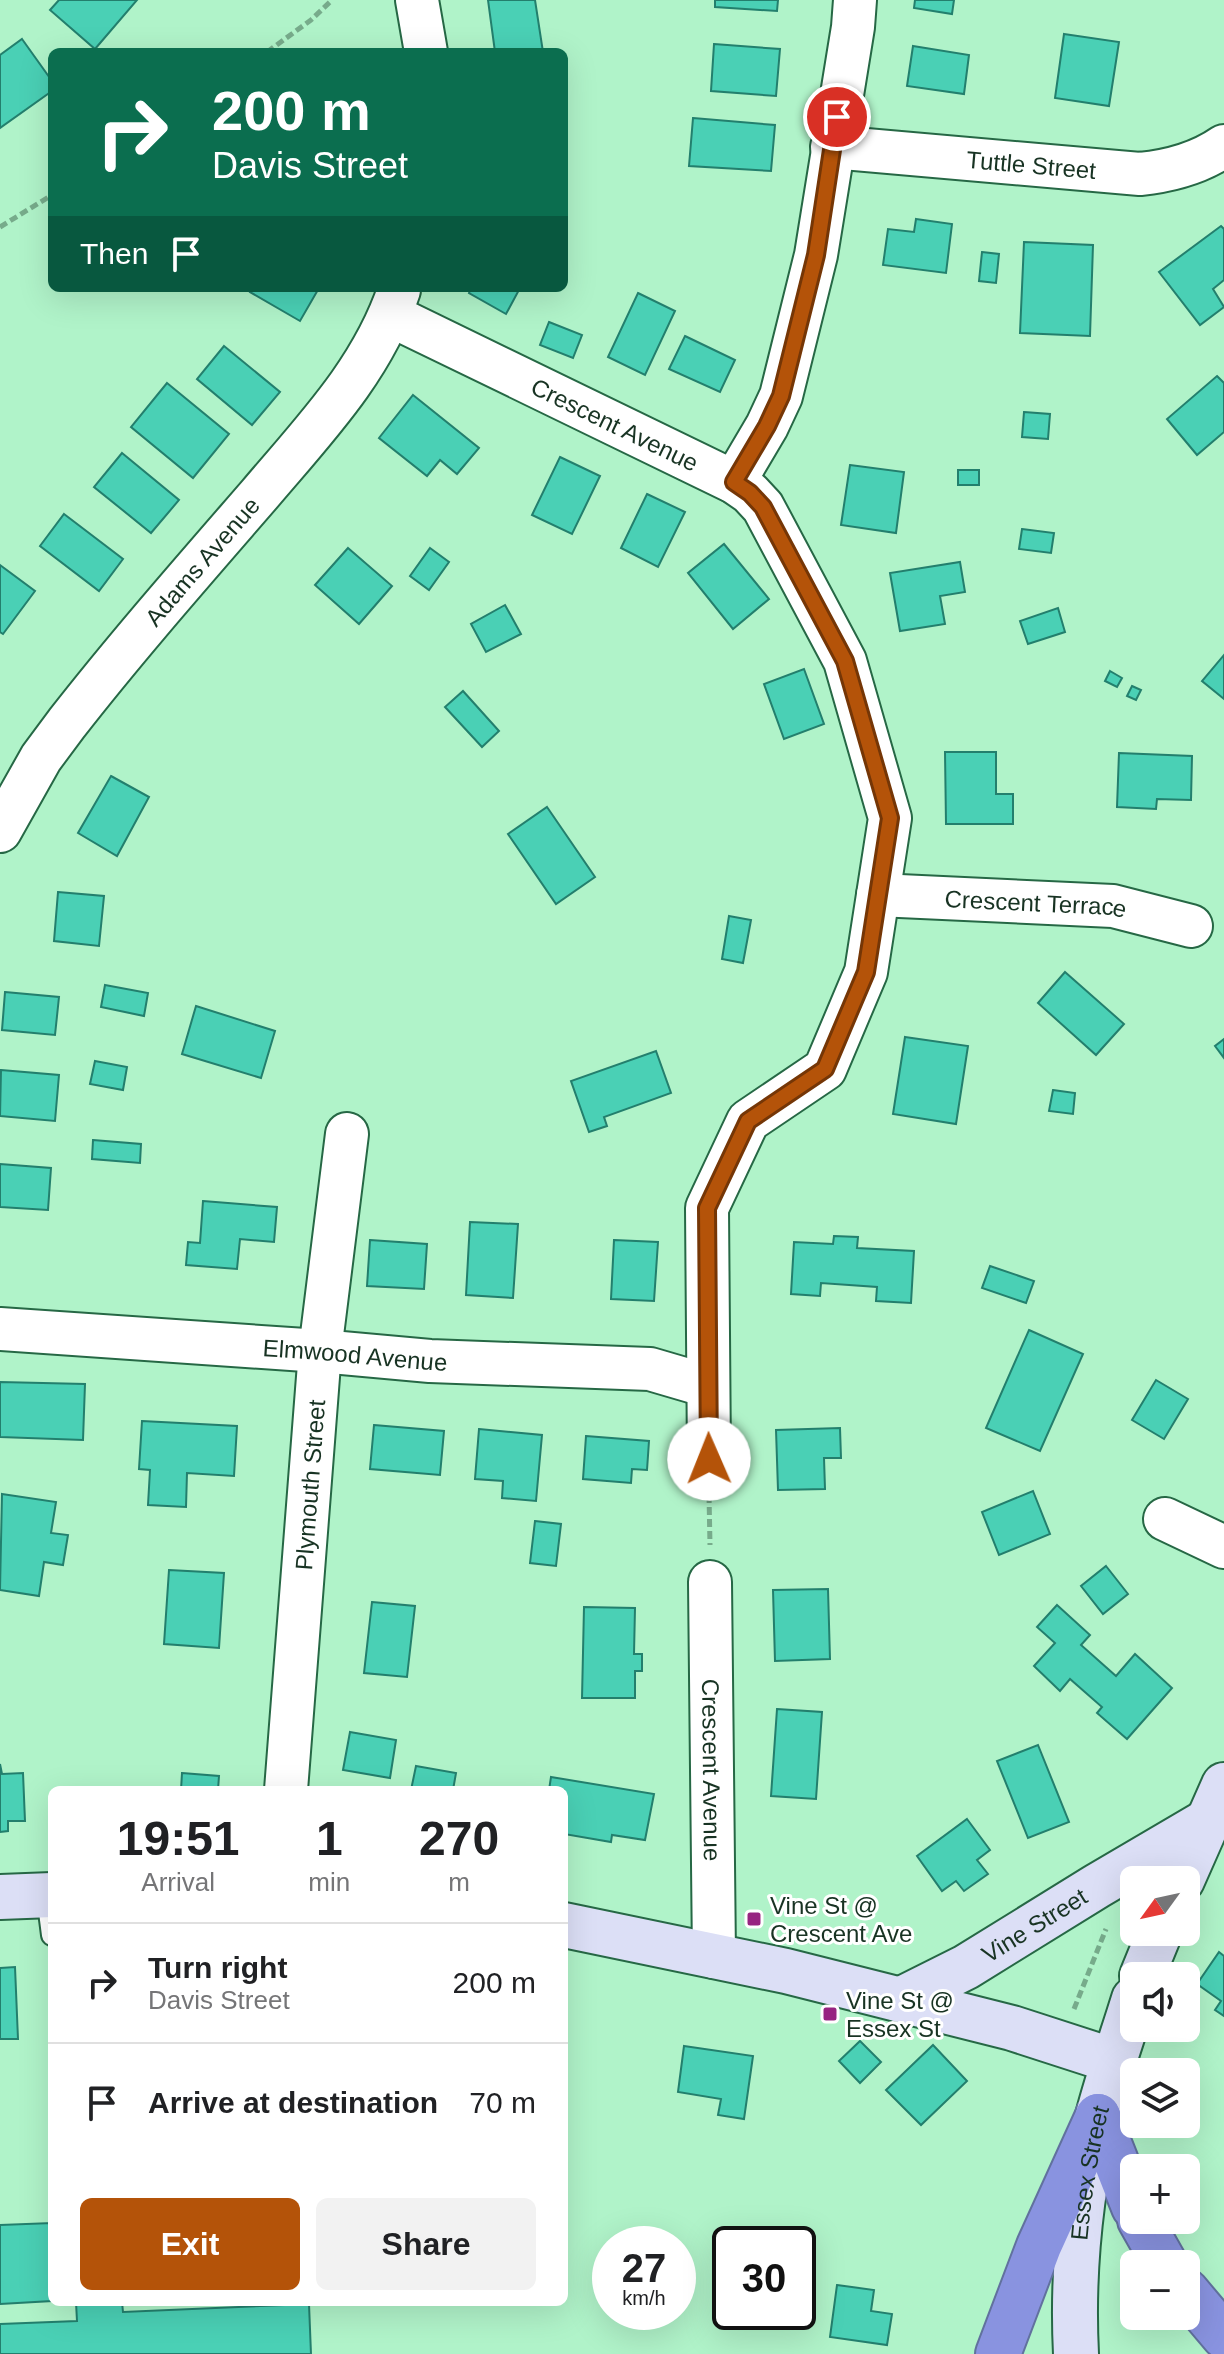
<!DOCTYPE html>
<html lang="en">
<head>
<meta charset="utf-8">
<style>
	:root { --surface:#fff; --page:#f2f2f2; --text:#202124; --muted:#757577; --line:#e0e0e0; --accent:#b45309 }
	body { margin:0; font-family:Arial,sans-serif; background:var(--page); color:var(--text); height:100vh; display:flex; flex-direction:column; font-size:30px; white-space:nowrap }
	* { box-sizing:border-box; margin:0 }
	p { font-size:26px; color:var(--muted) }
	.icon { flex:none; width:44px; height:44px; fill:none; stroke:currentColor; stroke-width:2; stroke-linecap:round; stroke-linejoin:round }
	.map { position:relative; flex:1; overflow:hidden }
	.drawer { position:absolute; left:48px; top:1786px; width:520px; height:520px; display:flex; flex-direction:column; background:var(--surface); border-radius:12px; box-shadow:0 8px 32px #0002 }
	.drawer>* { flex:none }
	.hud { position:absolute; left:48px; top:48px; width:520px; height:244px; border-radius:12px; box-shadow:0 8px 32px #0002; background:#0b6e4f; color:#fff; overflow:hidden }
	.needle { width:52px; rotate:237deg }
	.buttons { position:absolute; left:1120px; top:1866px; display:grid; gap:16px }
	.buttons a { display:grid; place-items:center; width:80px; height:80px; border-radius:12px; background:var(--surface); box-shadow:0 8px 32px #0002; font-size:40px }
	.speed { position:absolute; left:592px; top:2226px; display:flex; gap:16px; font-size:40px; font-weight:700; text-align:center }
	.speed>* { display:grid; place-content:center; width:104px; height:104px; border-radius:50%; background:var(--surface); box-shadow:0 8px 32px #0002; line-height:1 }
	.speed small { font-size:20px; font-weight:400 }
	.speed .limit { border:4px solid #111; border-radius:12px; background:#fff; color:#111 }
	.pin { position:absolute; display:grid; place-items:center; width:68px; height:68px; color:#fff; margin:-34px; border:4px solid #fff; border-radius:50%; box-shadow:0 2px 8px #0007 }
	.me { position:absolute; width:88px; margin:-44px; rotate:359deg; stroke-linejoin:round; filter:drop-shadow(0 0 6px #0008) }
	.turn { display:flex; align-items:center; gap:28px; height:168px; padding:0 32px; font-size:36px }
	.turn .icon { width:104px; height:104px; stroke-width:2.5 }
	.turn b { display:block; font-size:56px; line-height:68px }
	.then { display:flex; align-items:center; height:76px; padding:0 32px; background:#0003; gap:16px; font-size:30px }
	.eta { display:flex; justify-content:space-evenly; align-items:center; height:136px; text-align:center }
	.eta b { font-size:48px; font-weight:800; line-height:56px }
	.cta { display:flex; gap:16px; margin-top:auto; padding:16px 32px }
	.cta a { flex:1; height:92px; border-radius:12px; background:var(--accent); color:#fff; font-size:32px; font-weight:800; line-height:92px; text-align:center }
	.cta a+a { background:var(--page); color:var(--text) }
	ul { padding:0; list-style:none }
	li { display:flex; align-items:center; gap:24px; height:120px; padding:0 32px; border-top:2px solid var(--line) }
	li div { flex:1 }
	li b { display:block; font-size:30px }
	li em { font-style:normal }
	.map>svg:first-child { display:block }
</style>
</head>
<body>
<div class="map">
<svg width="1224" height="2354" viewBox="0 0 1224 2354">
	<rect width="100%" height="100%" fill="#b0f3c9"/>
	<!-- building -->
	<g fill="#4ad0b5" stroke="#237f6d" stroke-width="2">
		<path d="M59 0H137L95 49 50 10Z"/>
		<path d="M488 0H535L543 52H495Z"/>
		<path d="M715 0H778L777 11 715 7Z"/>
		<path d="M915 0H954L952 14 914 8Z"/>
		<path d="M1064 34 1119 42 1109 106 1055 98Z"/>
		<path d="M22 39 52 81V91L0 128V55Z"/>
		<path d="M714 44 780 49 776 96 711 91Z"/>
		<path d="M913 46 969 55 964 94 907 86Z"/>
		<path d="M693 118 775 125 771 171 689 166Z"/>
		<path d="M916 219 952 224 946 273 883 265 888 229 914 232Z"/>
		<path d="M1221 226 1224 229V280L1213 289 1224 307 1200 325 1159 272Z"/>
		<path d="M1024 242 1093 245 1090 336 1020 333Z"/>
		<path d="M982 252 999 254 996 283 979 281Z"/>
		<path d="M252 288H319L300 321 250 292Z"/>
		<path d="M471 288H520L506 314 469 293Z"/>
		<path d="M638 293 675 311 645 375 608 357Z"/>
		<path d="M549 322 582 335 573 358 540 345Z"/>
		<path d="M685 336 735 360 720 392 669 369Z"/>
		<path d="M224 346 280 392 252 425 197 379Z"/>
		<path d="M1217 376 1224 383V432L1197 455 1167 419Z"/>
		<path d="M167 383 229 434 193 478 131 427Z"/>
		<path d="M413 395 479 448 457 474 440 460 427 476 379 438Z"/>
		<path d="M1024 412 1050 414 1048 439 1022 437Z"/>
		<path d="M122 453 179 500 151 533 94 487Z"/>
		<path d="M560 457 600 476 572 534 532 515Z"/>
		<path d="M850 465 904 472 896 533 841 525Z"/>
		<rect x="958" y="470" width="21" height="15"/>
		<path d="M647 494 685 512 658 567 621 548Z"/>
		<path d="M64 514 123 559 99 591 40 546Z"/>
		<path d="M1022 529 1054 533 1051 553 1019 549Z"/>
		<path d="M724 544 769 599 733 629 688 573Z"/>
		<path d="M348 548 392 586 359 624 315 585Z"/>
		<path d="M430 548 449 562 429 590 410 576Z"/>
		<path d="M960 562 965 592 940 596 945 624 900 631 890 573Z"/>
		<path d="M0 565 35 591 3 634 0 632Z"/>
		<path d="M505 605 521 634 486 652 471 624Z"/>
		<path d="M1058 608 1065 632 1028 644 1020 621Z"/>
		<path d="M1224 655V699L1202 681Z"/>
		<path d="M804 669 824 724 784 739 764 684Z"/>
		<path d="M1110 671 1122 678 1117 687 1105 681Z"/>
		<path d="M1132 686 1141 690 1136 700 1127 696Z"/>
		<path d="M463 691 499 731 482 747 445 707Z"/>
		<path d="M945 752H996V794H1013V824H946Z"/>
		<path d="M1119 753 1192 756 1191 800 1157 799 1156 809 1117 807Z"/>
		<path d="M111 776 149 797 117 856 78 833Z"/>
		<path d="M547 807 595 877 556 904 508 834Z"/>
		<path d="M58 892 104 896 99 946 54 941Z"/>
		<path d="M729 916 751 920 743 963 722 959Z"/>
		<path d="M1065 972 1124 1024 1096 1055 1038 1003Z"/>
		<path d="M105 985 148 993 144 1016 101 1007Z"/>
		<path d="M5 992 59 997 55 1035 2 1030Z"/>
		<path d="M196 1006 275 1031 261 1078 182 1054Z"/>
		<path d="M905 1037 968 1046 956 1124 893 1114Z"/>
		<path d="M1224 1039V1058L1215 1046Z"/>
		<path d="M656 1051 671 1093 604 1117 607 1126 589 1132 571 1081Z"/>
		<path d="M95 1061 127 1067 123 1090 90 1084Z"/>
		<path d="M1 1070 59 1075 55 1121 0 1116Z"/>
		<path d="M1053 1090 1075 1093 1073 1114 1049 1111Z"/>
		<path d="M93 1140 141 1144 140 1163 92 1159Z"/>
		<path d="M0 1164 51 1168 48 1210 0 1207Z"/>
		<path d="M203 1201 277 1207 274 1242 240 1239 237 1269 186 1265 188 1242 200 1243Z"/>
		<path d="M470 1222 518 1224 513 1298 466 1295Z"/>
		<path d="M834 1236 858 1237 857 1248 914 1251 911 1303 876 1301 877 1287 821 1283 820 1296 791 1294 794 1242 833 1244Z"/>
		<path d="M370 1240 427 1244 424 1289 367 1286Z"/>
		<path d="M614 1240 658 1242 654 1301 611 1299Z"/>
		<path d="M990 1266 1034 1281 1026 1303 982 1288Z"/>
		<path d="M1029 1330 1083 1354 1040 1451 986 1428Z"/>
		<path d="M1156 1380 1188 1399 1164 1439 1132 1420Z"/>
		<path d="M0 1382 85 1384 83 1440 0 1437Z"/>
		<path d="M142 1421 237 1426 234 1476 187 1473 186 1507 148 1505 150 1470 139 1469Z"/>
		<path d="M374 1425 444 1431 440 1475 370 1469Z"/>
		<path d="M840 1428 841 1458H824L825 1489 778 1490 776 1430Z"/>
		<path d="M479 1429 542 1435 536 1501 502 1498 503 1481 475 1479Z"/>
		<path d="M586 1436 649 1441 647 1470 632 1469 631 1483 583 1479Z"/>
		<path d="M1033 1491 1050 1534 999 1555 982 1512Z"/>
		<path d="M2 1494 56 1502 51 1533 68 1535 63 1565 44 1562 39 1596 0 1590Z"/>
		<path d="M535 1521 561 1524 556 1566 530 1563Z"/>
		<path d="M1106 1566 1128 1594 1103 1614 1081 1586Z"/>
		<path d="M169 1570 224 1573 219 1648 164 1644Z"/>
		<path d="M828 1589 830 1659 775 1661 773 1590Z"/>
		<path d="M372 1602 415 1606 407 1677 364 1673Z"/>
		<path d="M1057 1605 1090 1635 1081 1645 1116 1676 1135 1654 1172 1688 1127 1739 1097 1713 1102 1707 1070 1679 1060 1691 1034 1666 1055 1643 1037 1627Z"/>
		<path d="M584 1607 635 1608 634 1654H642V1671H635V1698H582Z"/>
		<path d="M777 1709 822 1712 816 1799 771 1796Z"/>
		<path d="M350 1732 396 1740 390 1778 343 1770Z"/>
		<path d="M1038 1745 1069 1822 1028 1838 997 1761Z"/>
		<path d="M0 1764 2 1774 23 1773 25 1821H8V1831L0 1832Z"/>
		<path d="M416 1766 456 1773 453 1790H411Z"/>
		<path d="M182 1773 219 1776 218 1790H181Z"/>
		<path d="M551 1777 654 1794 645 1840 612 1835 611 1842 564 1834V1790H549Z"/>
		<path d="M967 1819 990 1850 977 1860 988 1874 964 1891 956 1881 942 1891 917 1856Z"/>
		<path d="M1219 1952 1224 1956V2016L1215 2010 1221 2001 1197 1984Z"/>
		<path d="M15 1967 18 2039H0V1968Z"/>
		<path d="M860 2041 881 2062 860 2083 839 2061Z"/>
		<path d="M933 2045 967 2081 921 2125 886 2090Z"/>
		<path d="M684 2046 753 2056 744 2119 718 2115 721 2099 678 2092Z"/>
		<path d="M52 2223V2301L0 2304V2225Z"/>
		<path d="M837 2285 874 2290 871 2311 892 2314 887 2345 830 2337Z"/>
		<path d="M76 2302H122L123 2312 309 2304 311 2354H0V2324L77 2321Z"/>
	</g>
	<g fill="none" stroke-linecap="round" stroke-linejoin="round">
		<!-- lane casing -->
		<g stroke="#266845" stroke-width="24">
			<path id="lane" d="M47 1896 52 1935"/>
		</g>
		<!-- street casing -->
		<g stroke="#266845" stroke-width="46">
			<g id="street">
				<path d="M417 0 426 52"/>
				<path id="s1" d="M832 147 1140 174C1170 171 1198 164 1224 146"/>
				<path id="s2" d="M390 315 734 482 750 493 763 507 845 661 890 818 866 972 825 1069 748 1121 707 1208 709 1459"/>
				<path d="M734 482 767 426 781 396 816 255 853 27 855 0"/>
				<path id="s3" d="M0 831 41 758 67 723C128 645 194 570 259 495 313 431 372 371 399 290"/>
				<path id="s4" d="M878 895 1113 906 1191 926"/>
				<path id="s5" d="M0 1329 320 1351 430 1361 650 1369 708 1386"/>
				<path d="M1165 1519 1224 1547"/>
				<path id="s6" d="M710 1582 714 1957"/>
				<path id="s7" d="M286 1790 320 1351 347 1134"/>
			</g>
		</g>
		<!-- secondary casing -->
		<g stroke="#266845" stroke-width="48">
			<g id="secondary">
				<path d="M1182 1880 1224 1785"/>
				<path d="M0 1897 52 1895"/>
				<path d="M564 1925 786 1971 1012 2028 1114 2061"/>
				<path d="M1142 1976 1160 1932"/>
				<path id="s8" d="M900 2000 966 1967 1097 1886 1206 1822"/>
				<path id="s9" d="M1076 2354C1072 2275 1080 2194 1098 2116 1108 2077 1122 2038 1134 1999"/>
			</g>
		</g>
		<!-- highway casing -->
		<g stroke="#61719e" stroke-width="48">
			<g id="highway">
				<path d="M1098 2116 1134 2207"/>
				<path d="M1140 2220 1165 2264"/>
				<path d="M1186 2291 1224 2336"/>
				<path d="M998 2354 1039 2246 1098 2116"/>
			</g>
		</g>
		<!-- path -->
		<g stroke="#77ab8b" stroke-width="5" stroke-dasharray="8 4" stroke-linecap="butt">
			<path d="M267 52 311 20 332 0"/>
			<path d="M0 227 52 195"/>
			<path d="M709 1495 710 1545"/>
			<path d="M1074 2009 1106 1929"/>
		</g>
		<!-- lane -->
		<use href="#lane" stroke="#fff" stroke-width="20"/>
		<!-- street -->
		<use href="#street" stroke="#fff" stroke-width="42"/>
		<!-- secondary -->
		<use href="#secondary" stroke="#dcdff6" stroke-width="44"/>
		<!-- highway -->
		<use href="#highway" stroke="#8993e0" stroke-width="44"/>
	</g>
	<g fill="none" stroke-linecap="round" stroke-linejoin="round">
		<!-- route casing -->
		<g stroke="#753606" stroke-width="20">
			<path id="route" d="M709 1459 707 1208 748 1121 825 1069 866 972 890 818 845 661 763 507 750 493 734 482 767 426 781 396 816 255 837 117"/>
		</g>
		<!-- route -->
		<use href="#route" stroke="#b45309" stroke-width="14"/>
	</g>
	<!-- markers -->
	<g fill="#972481" stroke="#fff" stroke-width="3">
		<rect x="746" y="1911" width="16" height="16" rx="4"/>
		<rect x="822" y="2006" width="16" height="16" rx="4"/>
	</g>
	<g text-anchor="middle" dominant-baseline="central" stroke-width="6" stroke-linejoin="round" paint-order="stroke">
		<!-- street labels -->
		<g font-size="24" fill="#183323" stroke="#fff">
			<text stroke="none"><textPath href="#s1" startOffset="200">Tuttle Street</textPath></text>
			<text stroke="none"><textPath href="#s2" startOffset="250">Crescent Avenue</textPath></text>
			<text stroke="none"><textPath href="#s3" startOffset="338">Adams Avenue</textPath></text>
			<text stroke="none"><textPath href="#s4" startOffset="158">Crescent Terrace</textPath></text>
			<text stroke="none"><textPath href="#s5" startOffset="356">Elmwood Avenue</textPath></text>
			<text stroke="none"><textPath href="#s7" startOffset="306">Plymouth Street</textPath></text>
			<text stroke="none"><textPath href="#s6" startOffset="188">Crescent Avenue</textPath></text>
			<text stroke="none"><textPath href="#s8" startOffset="154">Vine Street</textPath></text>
			<text stroke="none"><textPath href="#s9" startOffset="182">Essex Street</textPath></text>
		</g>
		<!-- poi labels -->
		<g font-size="24" fill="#183323" stroke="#fff" text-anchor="start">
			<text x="770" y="1905">Vine St @<tspan x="770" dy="28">Crescent Ave</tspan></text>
			<text x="846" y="2000">Vine St @<tspan x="846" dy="28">Essex St</tspan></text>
		</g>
	</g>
</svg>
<div class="buttons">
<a><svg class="needle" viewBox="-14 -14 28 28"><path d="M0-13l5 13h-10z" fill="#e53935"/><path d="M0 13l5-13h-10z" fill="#757577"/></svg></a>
<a><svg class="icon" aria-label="sound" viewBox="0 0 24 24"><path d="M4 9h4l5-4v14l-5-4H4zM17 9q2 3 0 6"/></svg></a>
<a><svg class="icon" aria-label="layers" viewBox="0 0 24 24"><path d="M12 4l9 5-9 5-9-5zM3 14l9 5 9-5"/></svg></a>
<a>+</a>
<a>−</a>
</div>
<div class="speed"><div>27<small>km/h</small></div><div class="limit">30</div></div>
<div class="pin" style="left:837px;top:117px;background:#d93025"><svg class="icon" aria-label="arrive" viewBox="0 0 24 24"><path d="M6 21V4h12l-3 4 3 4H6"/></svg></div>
<svg class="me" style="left:709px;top:1459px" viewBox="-20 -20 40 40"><circle r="19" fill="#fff"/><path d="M0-13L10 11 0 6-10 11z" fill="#b45309"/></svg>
<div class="hud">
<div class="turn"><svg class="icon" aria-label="right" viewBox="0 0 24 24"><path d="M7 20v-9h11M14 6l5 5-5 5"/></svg><div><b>200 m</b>Davis Street</div></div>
<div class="then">Then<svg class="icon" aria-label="arrive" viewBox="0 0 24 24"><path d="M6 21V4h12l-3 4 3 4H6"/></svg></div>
</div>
<section class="drawer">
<div class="eta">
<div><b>19:51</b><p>Arrival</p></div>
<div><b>1</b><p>min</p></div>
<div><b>270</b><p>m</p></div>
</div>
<ul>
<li><svg class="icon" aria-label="right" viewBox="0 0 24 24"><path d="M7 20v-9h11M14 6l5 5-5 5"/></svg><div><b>Turn right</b><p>Davis Street</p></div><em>200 m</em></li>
<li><svg class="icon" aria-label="arrive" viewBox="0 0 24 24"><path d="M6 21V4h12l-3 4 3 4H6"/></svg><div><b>Arrive at destination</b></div><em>70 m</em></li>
</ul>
<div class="cta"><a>Exit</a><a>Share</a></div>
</section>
</div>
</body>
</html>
